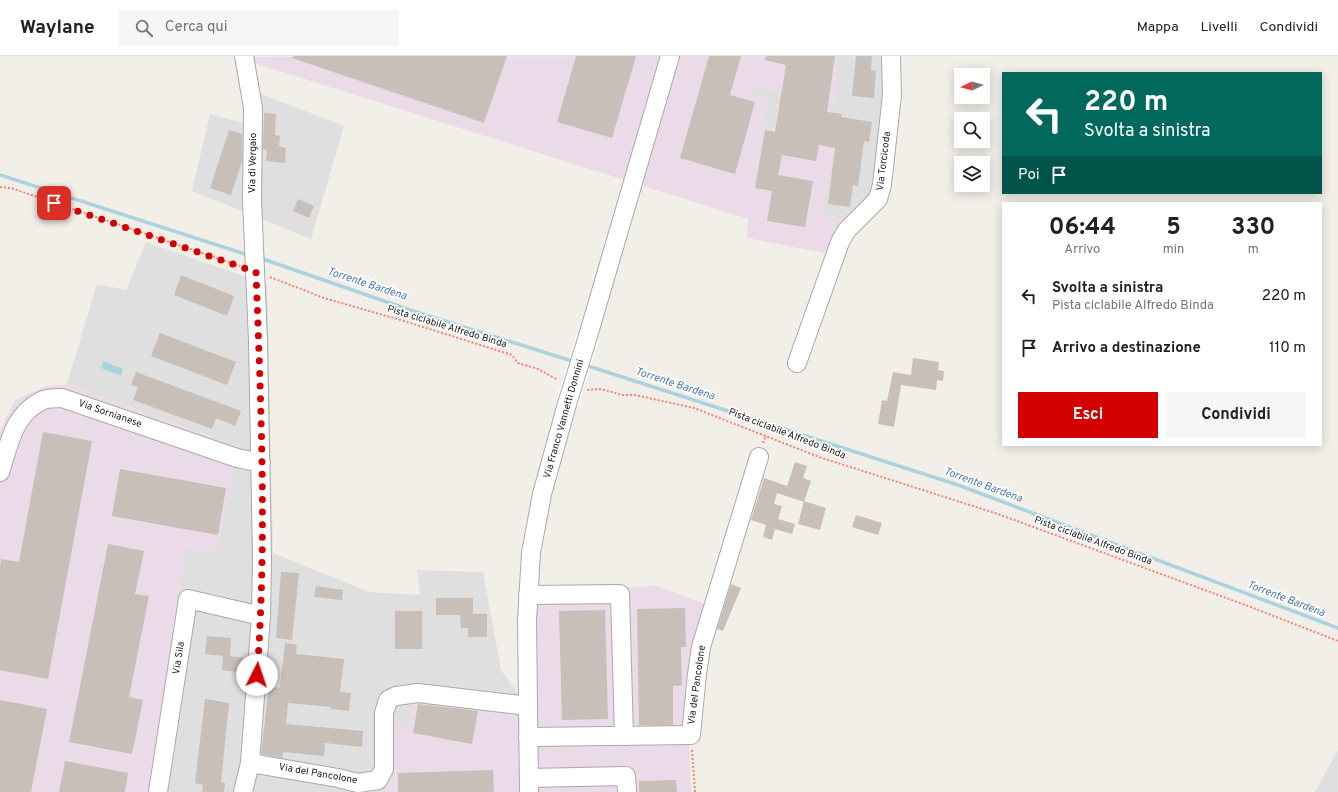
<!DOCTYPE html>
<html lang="it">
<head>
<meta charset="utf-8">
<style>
	:root { --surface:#fff; --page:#f6f6f6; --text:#202124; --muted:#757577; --line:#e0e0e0; --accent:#d40000 }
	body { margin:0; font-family:Overpass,sans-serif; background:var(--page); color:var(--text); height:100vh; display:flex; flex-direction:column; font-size:15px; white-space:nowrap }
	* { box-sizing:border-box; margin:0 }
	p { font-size:13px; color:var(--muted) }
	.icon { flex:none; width:22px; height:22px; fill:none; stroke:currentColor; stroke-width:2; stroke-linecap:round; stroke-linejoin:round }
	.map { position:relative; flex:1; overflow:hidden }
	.sheet { position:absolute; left:1002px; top:146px; width:320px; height:244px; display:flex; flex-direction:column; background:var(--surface); border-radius:0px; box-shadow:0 2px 10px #0003 }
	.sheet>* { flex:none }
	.hud { position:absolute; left:1002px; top:16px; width:320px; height:122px; border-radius:0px; box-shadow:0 2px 10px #0003; background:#00695c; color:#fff; overflow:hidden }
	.needle { width:26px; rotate:264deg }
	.tools { position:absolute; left:954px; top:12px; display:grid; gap:8px }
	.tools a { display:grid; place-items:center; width:36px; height:36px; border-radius:0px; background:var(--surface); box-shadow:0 2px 10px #0003; font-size:20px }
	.pin { position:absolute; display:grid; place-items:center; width:34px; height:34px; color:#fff; margin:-17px; border-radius:8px; box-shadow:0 2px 6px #0006 }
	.me { position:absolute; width:44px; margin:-22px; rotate:4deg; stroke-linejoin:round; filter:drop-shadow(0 0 3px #0008) }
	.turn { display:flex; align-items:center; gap:14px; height:84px; padding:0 16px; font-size:18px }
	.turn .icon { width:52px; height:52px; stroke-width:2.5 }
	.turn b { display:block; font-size:28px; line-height:34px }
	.then { display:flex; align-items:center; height:38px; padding:0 16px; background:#0003; gap:8px; font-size:15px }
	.eta { display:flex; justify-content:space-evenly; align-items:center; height:68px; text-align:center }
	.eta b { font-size:24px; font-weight:700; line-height:28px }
	.action { display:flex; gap:8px; margin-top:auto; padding:8px 16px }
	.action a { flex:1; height:46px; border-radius:0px; background:var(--accent); color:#fff; font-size:16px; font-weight:700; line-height:46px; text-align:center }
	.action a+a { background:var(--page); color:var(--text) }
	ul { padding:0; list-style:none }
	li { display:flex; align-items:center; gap:12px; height:52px; padding:0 16px }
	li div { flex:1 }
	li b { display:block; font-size:15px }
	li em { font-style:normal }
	header { display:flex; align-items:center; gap:24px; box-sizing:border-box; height:56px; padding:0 20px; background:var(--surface); border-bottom:1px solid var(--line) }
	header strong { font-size:19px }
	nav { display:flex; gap:22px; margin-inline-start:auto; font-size:14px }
	.search { width:280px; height:36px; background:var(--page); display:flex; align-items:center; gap:10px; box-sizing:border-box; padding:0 14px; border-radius:0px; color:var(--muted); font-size:15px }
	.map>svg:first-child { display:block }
</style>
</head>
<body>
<header>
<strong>Waylane</strong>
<div class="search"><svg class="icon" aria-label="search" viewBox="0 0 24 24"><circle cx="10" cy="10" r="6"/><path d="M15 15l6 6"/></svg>Cerca qui</div>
<nav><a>Mappa</a><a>Livelli</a><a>Condividi</a></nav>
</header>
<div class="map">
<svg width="1338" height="736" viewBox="0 0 1338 736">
	<rect width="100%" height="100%" fill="#f2efe9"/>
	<!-- residential -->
	<g fill="#e0dfdf">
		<path d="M837 0H885L886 27 877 124 871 142 844 165 822 158 835 85 762 70 750 37 752 30 836 46Z"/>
		<path d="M243 31 344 70 311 183 192 135 210 58 247 68Z"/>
		<path d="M146 186 267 228 273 497 369 536 420 539 417 514 483 516 501 614 519 639V652L390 672 391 725 386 729V736H153L184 492 238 390 67 328 97 228 126 234Z"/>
		<path d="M1338 694V736H1315Z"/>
	</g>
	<!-- industrial -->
	<g fill="#ebdbe8">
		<path d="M837 0V46L752 30 750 37 768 42 762 70 835 85 822 158 844 165 824 197 747 182 748 163 235 1Z"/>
		<path d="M67 328 238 390 217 496 184 492 156 736H0V374L15 344 46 330Z"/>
		<path d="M657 530 708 549 688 667 691 736H386V729L391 725 390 672 408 669 416 639 519 652 521 534Z"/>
	</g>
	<!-- water -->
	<path fill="#aad3df" d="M103 305 123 313 121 320 101 312Z"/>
	<!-- pier -->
	<path fill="#fff" d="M577 277 599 284 578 352 556 345Z"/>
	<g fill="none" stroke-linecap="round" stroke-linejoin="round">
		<!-- stream -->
		<g stroke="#aad3df" stroke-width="3.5">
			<path d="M0 119 248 199"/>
			<path d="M260 202 410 254 575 306"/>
			<path d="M585 309 958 429 1338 572"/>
		</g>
	</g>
	<!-- building -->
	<g fill="#c7bfb8">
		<path d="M293 0H507L484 67 292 2Z"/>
		<path d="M576 0H636L612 82 557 66Z"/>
		<path d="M709 0H741L730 39 755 46 735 118 680 102Z"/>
		<path d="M766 0H835L827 56 842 58 841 61 872 66 869 86 864 85 858 130 853 129 850 151 828 148 835 92 819 89 816 105 782 99 778 119 813 125 805 171 767 165 772 135 755 132 765 74 775 76 786 9 765 4Z"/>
		<path d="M856 0H872L871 14 876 15 874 42 852 40Z"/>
		<path d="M264 57 276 58 275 79 280 80 279 90 286 92 285 107 266 105 267 94 263 93Z"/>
		<path d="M229 74 242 78V105L231 139 210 132Z"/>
		<path d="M298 143 314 150 309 162 293 155Z"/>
		<path d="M181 219 234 240 227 260 174 239Z"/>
		<path d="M160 277 236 306 227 329 151 300Z"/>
		<path d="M913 302 939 306 938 314 944 315 943 325 937 324 936 334 901 329 894 371 878 368 882 344 887 345 893 316 911 319Z"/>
		<path d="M136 316 241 355 235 370 216 362 212 373 133 344 138 331 131 329Z"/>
		<path d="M43 376 92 385 48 623 0 614V511L1 503 19 506Z"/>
		<path d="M795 406 807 410 803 422 811 425 804 446 777 437 774 448 782 450 778 463 795 468 792 478 775 473 772 484 763 481 766 469 751 464 764 422 787 430Z"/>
		<path d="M120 413 226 432 218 479 112 460Z"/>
		<path d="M804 445 826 452 820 474 798 468Z"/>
		<path d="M856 459 882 467 878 479 852 471Z"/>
		<path d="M108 488 144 495 135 538 149 540 129 641 143 644 132 698 69 686Z"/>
		<path d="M281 516 299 517 292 584 276 582Z"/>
		<path d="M731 528 741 532 723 575 717 573Z"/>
		<path d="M316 530 343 534 342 544 314 541Z"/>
		<path d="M436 542H473V558H487V581H468V572H461L460 559H436Z"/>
		<path d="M685 552 686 591H681L682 629 673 630V669H639L637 553Z"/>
		<path d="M605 554 608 663 562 664 559 555Z"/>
		<rect x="395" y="555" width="27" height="38"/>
		<path d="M207 580 231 582 230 600 246 602 244 617 222 614 223 600 205 598Z"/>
		<path d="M285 587 297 589 296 598 344 603 340 636 351 637 349 655 331 653V651L288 647 286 668 363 675 362 691 325 687 324 700 283 696 282 702 261 698 269 631 280 632Z"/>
		<path d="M205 643 229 647 221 726 225 727 224 736H202L203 729 195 727Z"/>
		<path d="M0 644 47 653 31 736H0Z"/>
		<path d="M418 648 478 655 472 688 413 677Z"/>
		<path d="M65 705 128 717 125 736H59Z"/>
		<path d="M493 714 494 736H398V717Z"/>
		<path d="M676 724 677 736H639V725Z"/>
	</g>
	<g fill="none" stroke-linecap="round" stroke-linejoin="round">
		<!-- minor casing -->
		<g stroke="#a9a9a9" stroke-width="20">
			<g id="minor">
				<path d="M588 280 670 0"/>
				<path d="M797 307 840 186 847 174 878 143 882 129 892 39 891 0"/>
				<path d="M0 416C9 389 13 359 41 345 46 342 56 342 62 342L237 402 261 407"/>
				<path d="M528 539 620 538 624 680"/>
				<path d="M528 681 691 679 697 618 701 591 759 401"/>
				<path d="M250 707 338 722 358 727 378 724 384 713V657L388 644 396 640 418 637 528 650"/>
				<path d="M529 722 626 720 627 736"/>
				<path d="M158 736 188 543 261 560"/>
				<path d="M243 736 250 707 261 560 262 501 258 285 252 144 253 52 244 0"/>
				<path d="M529 736 527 564 531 497 542 438 567 348"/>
			</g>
		</g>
		<!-- path -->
		<g stroke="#fa8072" stroke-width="2" stroke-dasharray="2 2" stroke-linecap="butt">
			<path d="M0 131 11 132 240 210"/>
			<path d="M270 221 324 242 404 265 512 299 518 307 538 313 558 324"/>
			<path d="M587 334 601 333 622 339H635L694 352 819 401 998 458 1248 550 1338 585"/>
			<path d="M763 387 766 379"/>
			<path d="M692 694 695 736"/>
		</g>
		<!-- minor -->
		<use href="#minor" stroke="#fff" stroke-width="18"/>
		<!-- minor-bridge casing -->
		<g stroke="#a9a9a9" stroke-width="20" stroke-linecap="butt">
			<path id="minor-bridge" d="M567 348 588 280"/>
		</g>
		<!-- minor-bridge -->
		<use href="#minor-bridge" stroke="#fff" stroke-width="18"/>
	</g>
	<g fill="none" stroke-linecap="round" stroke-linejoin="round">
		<!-- route -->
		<path stroke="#d40000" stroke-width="7" stroke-dasharray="0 12.6" d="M54 147 256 216C261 350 267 485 257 619"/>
	</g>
	<g text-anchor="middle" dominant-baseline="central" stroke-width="3.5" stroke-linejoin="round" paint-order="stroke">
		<!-- street labels -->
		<g font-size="10" fill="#222" stroke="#fff">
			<text transform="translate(884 105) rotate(-83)">Via Torcicoda</text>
			<text transform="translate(253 107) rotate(-89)">Via di Vergaio</text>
			<text transform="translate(447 271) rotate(17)">Pista ciclabile Alfredo Binda</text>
			<text transform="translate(110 358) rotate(19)">Via Sornianese</text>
			<text transform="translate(564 363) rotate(-74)">Via Franco Vannetti Donnini</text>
			<text transform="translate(787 378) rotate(21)">Pista ciclabile Alfredo Binda</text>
			<text transform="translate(1093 485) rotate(20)">Pista ciclabile Alfredo Binda</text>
			<text transform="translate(179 602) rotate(-81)">Via Sila</text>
			<text transform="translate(697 629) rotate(-82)">Via del Pancolone</text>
			<text transform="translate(318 718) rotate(10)">Via del Pancolone</text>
		</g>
		<!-- water labels -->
		<g font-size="11" font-style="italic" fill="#4a7aab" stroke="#fff">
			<text transform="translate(367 228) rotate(18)">Torrente Bardena</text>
			<text transform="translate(675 328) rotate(18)">Torrente Bardena</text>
			<text transform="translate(983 429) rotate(20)">Torrente Bardena</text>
			<text transform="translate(1286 543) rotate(21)">Torrente Bardena</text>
		</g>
	</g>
</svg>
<div class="tools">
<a><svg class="needle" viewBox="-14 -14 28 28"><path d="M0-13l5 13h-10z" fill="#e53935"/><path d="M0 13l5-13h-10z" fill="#757577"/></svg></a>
<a><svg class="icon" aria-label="search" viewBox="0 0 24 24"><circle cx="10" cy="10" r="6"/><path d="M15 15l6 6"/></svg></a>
<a><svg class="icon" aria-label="layers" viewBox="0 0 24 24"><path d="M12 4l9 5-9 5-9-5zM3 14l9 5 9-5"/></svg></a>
</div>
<div class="pin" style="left:54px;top:147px;background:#d93025"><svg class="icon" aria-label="arrive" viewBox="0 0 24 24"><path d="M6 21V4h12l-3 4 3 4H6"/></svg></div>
<svg class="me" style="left:257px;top:619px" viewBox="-20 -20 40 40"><circle r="19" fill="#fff"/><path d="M0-13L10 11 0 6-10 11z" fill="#d40000"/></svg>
<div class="hud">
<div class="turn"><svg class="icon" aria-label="left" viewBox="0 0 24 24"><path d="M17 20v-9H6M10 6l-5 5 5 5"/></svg><div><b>220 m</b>Svolta a sinistra</div></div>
<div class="then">Poi<svg class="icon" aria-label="arrive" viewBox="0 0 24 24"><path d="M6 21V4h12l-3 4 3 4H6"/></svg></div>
</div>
<section class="sheet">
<div class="eta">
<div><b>06:44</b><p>Arrivo</p></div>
<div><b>5</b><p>min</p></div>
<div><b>330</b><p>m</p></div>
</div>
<ul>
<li><svg class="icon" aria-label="left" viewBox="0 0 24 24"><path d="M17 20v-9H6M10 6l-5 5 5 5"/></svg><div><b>Svolta a sinistra</b><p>Pista ciclabile Alfredo Binda</p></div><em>220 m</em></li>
<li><svg class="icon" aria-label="arrive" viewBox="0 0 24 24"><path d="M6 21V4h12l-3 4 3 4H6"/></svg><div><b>Arrivo a destinazione</b></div><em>110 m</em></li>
</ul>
<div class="action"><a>Esci</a><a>Condividi</a></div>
</section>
</div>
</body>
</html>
